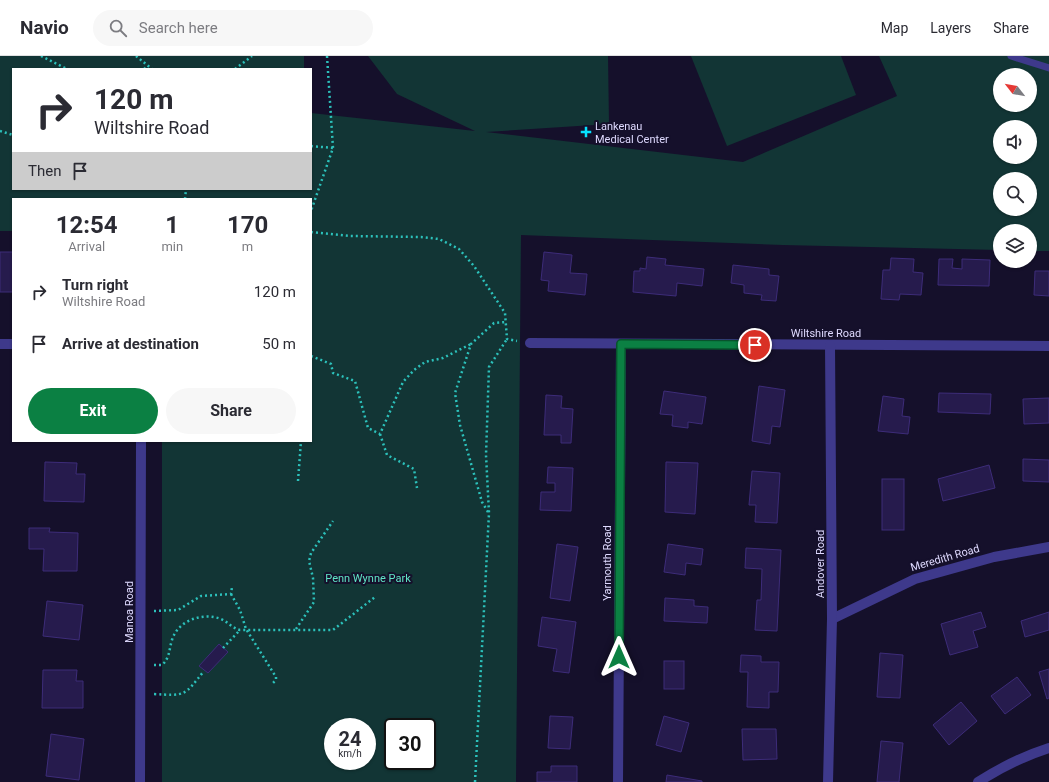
<!DOCTYPE html>
<html lang="en">
<head>
<meta charset="utf-8">
<style>
	:root { --surface:#fff; --page:#f7f7f7; --text:#2b2b33; --muted:#7c7c81; --line:#e1e1e2; --accent:#0b8043 }
	body { margin:0; font-family:Roboto,sans-serif; background:var(--page); color:var(--text); height:100vh; display:flex; flex-direction:column; font-size:15px; white-space:nowrap }
	* { box-sizing:border-box; margin:0 }
	p { font-size:13px; color:var(--muted) }
	.icon { flex:none; width:22px; height:22px; fill:none; stroke:currentColor; stroke-width:2; stroke-linecap:round; stroke-linejoin:round }
	.map { position:relative; flex:1; overflow:hidden }
	.sheet { position:absolute; left:12px; top:142px; width:300px; height:244px; display:flex; flex-direction:column; background:var(--surface); border-radius:0px; box-shadow:0 1px 3px #0004 }
	.sheet>* { flex:none }
	.banner { position:absolute; left:12px; top:12px; width:300px; height:122px; border-radius:0px; box-shadow:0 1px 3px #0004; background:#fff; color:var(--text); overflow:hidden }
	.needle { width:26px; rotate:301deg }
	.controls { position:absolute; left:993px; top:12px; display:grid; gap:8px }
	.controls a { display:grid; place-items:center; width:44px; height:44px; border-radius:50%; background:var(--surface); box-shadow:0 1px 3px #0004; font-size:20px }
	.speed { position:absolute; left:324px; top:662px; display:flex; gap:8px; font-size:20px; font-weight:700; text-align:center }
	.speed>* { display:grid; place-content:center; width:52px; height:52px; border-radius:50%; background:var(--surface); box-shadow:0 1px 3px #0004; line-height:1 }
	.speed small { font-size:10px; font-weight:400 }
	.speed .limit { border:2px solid #111; border-radius:6px; background:#fff; color:#111 }
	.pin { position:absolute; display:grid; place-items:center; width:34px; height:34px; color:#fff; margin:-17px; border:2px solid #fff; border-radius:50%; box-shadow:0 1px 4px #0007 }
	.me { position:absolute; width:44px; margin:-22px; rotate:0deg; stroke-linejoin:round; filter:drop-shadow(0 0 3px #0008) }
	.turn { display:flex; align-items:center; gap:14px; height:84px; padding:0 16px; font-size:18px }
	.turn .icon { width:52px; height:52px; stroke-width:2.5 }
	.turn b { display:block; font-size:28px; line-height:34px }
	.then { display:flex; align-items:center; height:38px; padding:0 16px; background:#0003; gap:8px; font-size:15px }
	.eta { display:flex; justify-content:space-evenly; align-items:center; height:68px; text-align:center }
	.eta b { font-size:24px; font-weight:700; line-height:28px }
	.cta { display:flex; gap:8px; margin-top:auto; padding:8px 16px }
	.cta a { flex:1; height:46px; border-radius:24px; background:var(--accent); color:#fff; font-size:16px; font-weight:700; line-height:46px; text-align:center }
	.cta a+a { background:var(--page); color:var(--text) }
	ul { padding:0; list-style:none }
	li { display:flex; align-items:center; gap:12px; height:52px; padding:0 16px }
	li div { flex:1 }
	li b { display:block; font-size:15px }
	li em { font-style:normal }
	header { display:flex; align-items:center; gap:24px; box-sizing:border-box; height:56px; padding:0 20px; background:var(--surface); border-bottom:1px solid var(--line) }
	header strong { font-size:19px }
	nav { display:flex; gap:22px; margin-inline-start:auto; font-size:14px }
	.search { width:280px; height:36px; background:var(--page); display:flex; align-items:center; gap:10px; box-sizing:border-box; padding:0 14px; border-radius:22px; color:var(--muted); font-size:15px }
	.map>svg:first-child { display:block }
</style>
</head>
<body>
<header>
<strong>Navio</strong>
<div class="search"><svg class="icon" aria-label="search" viewBox="0 0 24 24"><circle cx="10" cy="10" r="6"/><path d="M15 15l6 6"/></svg>Search here</div>
<nav><a>Map</a><a>Layers</a><a>Share</a></nav>
</header>
<div class="map">
<svg width="1049" height="726" viewBox="0 0 1049 726">
	<rect width="100%" height="100%" fill="#15102b"/>
	<!-- green -->
	<g fill="#123535" fill-rule="evenodd">
		<path d="M0 0H304V13H13V133H311V57L475 75 397 38 368 0H608L609 68 486 76 743 106 897 40 879 0H1049V195H1030V175H1000V194L783 189 521 179 516 726H162V385H311V143H13V175H0ZM1000 19H1030V49H1000ZM1000 71H1030V101H1000ZM1000 123H1030V153H1000ZM333 671H367V705H333ZM393 671H427V705H393Z"/>
		<path d="M691 0H841L856 39 727 90Z"/>
	</g>
	<!-- building -->
	<g fill="#261b4d" stroke="#3d2c79">
		<rect x="0" y="196" width="13" height="40"/>
		<path d="M544 196 572 199 570 217 587 218 585 239 548 235 549 225 541 224Z"/>
		<path d="M647 201 666 203 665 209 704 213 702 230 677 227 676 240 633 236 634 215H640V212L646 213Z"/>
		<path d="M891 202 914 203 913 216 923 217 921 239 900 238 899 244 881 243 883 214H890Z"/>
		<path d="M939 203H953L952 212 962 213V203L990 204 989 230 938 229Z"/>
		<path d="M733 209 769 213V219L779 220 776 245 761 244 762 239 744 237V229L731 227Z"/>
		<path d="M1035 215H1049V240L1034 239Z"/>
		<path d="M759 330 785 334 780 371 772 370 770 388 752 385Z"/>
		<path d="M664 335 706 341 702 368 688 366V372L672 370 673 359 660 358Z"/>
		<path d="M939 337 991 338 990 358 938 356Z"/>
		<path d="M546 339 562 340 561 352 573 353 571 387H561V379H544Z"/>
		<path d="M883 340 904 343 902 360 910 361 908 378 878 375Z"/>
		<path d="M1049 342V367L1024 368 1023 343Z"/>
		<path d="M1023 403 1049 404V426L1023 425Z"/>
		<path d="M45 406 77 407 76 418H85L84 446 44 445Z"/>
		<path d="M666 406 698 407 695 458 665 456Z"/>
		<path d="M989 409 995 432 943 445 938 423Z"/>
		<path d="M548 411 573 412 571 455 540 454 541 436H555V427H547Z"/>
		<path d="M752 415 780 417 777 467 755 466 756 449H749Z"/>
		<rect x="882" y="423" width="22" height="51"/>
		<path d="M29 472H50L49 476 78 477 77 515H43L44 493H29Z"/>
		<path d="M557 488 578 491 570 545 550 542Z"/>
		<path d="M668 488 703 493 701 509 686 507 685 519 664 516Z"/>
		<path d="M746 492 781 494 777 575 755 574 757 544H761L762 513 745 512Z"/>
		<path d="M665 542 694 544V550L708 551 707 567 664 565Z"/>
		<path d="M47 545 83 549 79 584 43 580Z"/>
		<path d="M981 556 986 571 973 575 978 591 950 599 941 568Z"/>
		<path d="M1049 556V574L1025 581 1021 565Z"/>
		<path d="M542 561 576 566 569 617 553 615 557 593 538 590Z"/>
		<path d="M219 588 228 596 208 617 199 610Z"/>
		<path d="M880 597 903 599 900 642 877 641Z"/>
		<path d="M741 599 761 600V606H779L778 636H769V652L747 651 748 616H740Z"/>
		<rect x="664" y="605" width="20" height="28"/>
		<path d="M1049 613V642L1047 643 1039 616Z"/>
		<path d="M43 614H77L76 625H83V652H42Z"/>
		<path d="M1017 621 1031 639 1005 658 991 640Z"/>
		<path d="M961 646 977 665 949 689 933 669Z"/>
		<path d="M550 660 573 661 570 693 548 692Z"/>
		<path d="M664 660 689 667 681 696 656 689Z"/>
		<path d="M742 673H776L777 703 743 704Z"/>
		<path d="M51 678 84 683 79 724 46 720Z"/>
		<path d="M881 685 903 687 899 726H877Z"/>
		<path d="M551 710H577V726H537V716H551Z"/>
		<path d="M667 719 702 725V726H666Z"/>
	</g>
	<g fill="none" stroke-linecap="round" stroke-linejoin="round">
		<!-- path -->
		<g stroke="#2cc1bb" stroke-width="2.5" stroke-dasharray="2 3" stroke-linecap="butt">
			<path d="M41 0 67 13"/>
			<path d="M136 0 152 13"/>
			<path d="M327 0 333 92"/>
			<path d="M144 13 148 10"/>
			<path d="M235 13 252 0"/>
			<path d="M0 75 13 79"/>
			<path d="M311 90 333 92 311 155"/>
			<path d="M185 143 186 133"/>
			<path d="M311 176 350 180 421 181 439 183 459 193 474 210 505 257 507 283 517 285"/>
			<path d="M311 300 331 308 333 317 355 325 368 372 380 378 403 326 414 314 425 306 443 302 471 288"/>
			<path d="M380 378 387 399 414 413 417 432"/>
			<path d="M298 425 301 385"/>
			<path d="M488 456 482 446 460 369 455 337 471 288 494 267 506 266"/>
			<path d="M231 538 240 554 246 573 276 621V624L272 628"/>
			<path d="M154 555 178 554 201 540 231 538 232 531"/>
			<path d="M296 573 314 546 313 522 309 505 311 497 333 465"/>
			<path d="M223 592 240 574"/>
			<path d="M154 609H162C170 602 169 593 172 584 178 564 203 556 221 563 228 566 232 572 240 574H333L375 541"/>
			<path d="M154 638C186 640 184 640 204 615"/>
			<path d="M475 726 489 457 486 399 489 311 507 283"/>
		</g>
		<!-- service -->
		<path stroke="#3e398b" stroke-width="7" d="M1011 0 1049 12"/>
		<!-- minor -->
		<g stroke="#3e398b" stroke-width="10">
			<path d="M530 287 1049 290"/>
			<path d="M0 288H13"/>
			<path d="M832 563 915 523 994 501 1049 491"/>
			<path d="M140 726 141 385"/>
			<path d="M618 726 621 288"/>
			<path d="M828 726 832 563 830 289"/>
			<path d="M978 726C1000 712 1024 700 1049 692"/>
		</g>
	</g>
	<g fill="none" stroke-linecap="round" stroke-linejoin="round">
		<!-- route casing -->
		<g stroke="#07532c" stroke-width="10">
			<path id="route" d="M619 601 621 288 755 289"/>
		</g>
		<!-- route -->
		<use href="#route" stroke="#0b8043" stroke-width="7"/>
	</g>
	<!-- markers -->
	<path fill="#06e1ff" stroke="#15102b" stroke-width="1.5" d="M584 70h4v4h4v4h-4v4h-4v-4h-4v-4h4z"/>
	<g text-anchor="middle" dominant-baseline="central" stroke-width="4" stroke-linejoin="round" paint-order="stroke">
		<!-- poi labels -->
		<g font-size="11" fill="#dfdaff" stroke="#15102b" text-anchor="start">
			<text x="595" y="70">Lankenau<tspan x="595" dy="13">Medical Center</tspan></text>
		</g>
		<!-- street labels -->
		<g font-size="11" fill="#dfdaff" stroke="#15102b">
			<text x="826" y="277">Wiltshire Road</text>
			<text transform="translate(945 502) rotate(-16)">Meredith Road</text>
			<text transform="translate(607 507) rotate(-90)">Yarmouth Road</text>
			<text transform="translate(820 508) rotate(-90)">Andover Road</text>
			<text transform="translate(129 556) rotate(-90)">Manoa Road</text>
		</g>
		<!-- park labels -->
		<g font-size="11" fill="#60e5c6" stroke="#15102b">
			<text x="368" y="522">Penn Wynne Park</text>
		</g>
	</g>
</svg>
<div class="controls">
<a><svg class="needle" viewBox="-14 -14 28 28"><path d="M0-13l5 13h-10z" fill="#e53935"/><path d="M0 13l5-13h-10z" fill="#7c7c81"/></svg></a>
<a><svg class="icon" aria-label="sound" viewBox="0 0 24 24"><path d="M4 9h4l5-4v14l-5-4H4zM17 9q2 3 0 6"/></svg></a>
<a><svg class="icon" aria-label="search" viewBox="0 0 24 24"><circle cx="10" cy="10" r="6"/><path d="M15 15l6 6"/></svg></a>
<a><svg class="icon" aria-label="layers" viewBox="0 0 24 24"><path d="M12 4l9 5-9 5-9-5zM3 14l9 5 9-5"/></svg></a>
</div>
<div class="speed"><div>24<small>km/h</small></div><div class="limit">30</div></div>
<div class="pin" style="left:755px;top:289px;background:#d93025"><svg class="icon" aria-label="arrive" viewBox="0 0 24 24"><path d="M6 21V4h12l-3 4 3 4H6"/></svg></div>
<svg class="me" style="left:619px;top:601px" viewBox="-20 -20 40 40"><path d="M0-17L14 15 0 8-14 15z" fill="#0b8043" stroke="#fff" stroke-width="4"/></svg>
<div class="banner">
<div class="turn"><svg class="icon" aria-label="right" viewBox="0 0 24 24"><path d="M7 20v-9h11M14 6l5 5-5 5"/></svg><div><b>120 m</b>Wiltshire Road</div></div>
<div class="then">Then<svg class="icon" aria-label="arrive" viewBox="0 0 24 24"><path d="M6 21V4h12l-3 4 3 4H6"/></svg></div>
</div>
<section class="sheet">
<div class="eta">
<div><b>12:54</b><p>Arrival</p></div>
<div><b>1</b><p>min</p></div>
<div><b>170</b><p>m</p></div>
</div>
<ul>
<li><svg class="icon" aria-label="right" viewBox="0 0 24 24"><path d="M7 20v-9h11M14 6l5 5-5 5"/></svg><div><b>Turn right</b><p>Wiltshire Road</p></div><em>120 m</em></li>
<li><svg class="icon" aria-label="arrive" viewBox="0 0 24 24"><path d="M6 21V4h12l-3 4 3 4H6"/></svg><div><b>Arrive at destination</b></div><em>50 m</em></li>
</ul>
<div class="cta"><a>Exit</a><a>Share</a></div>
</section>
</div>
</body>
</html>
